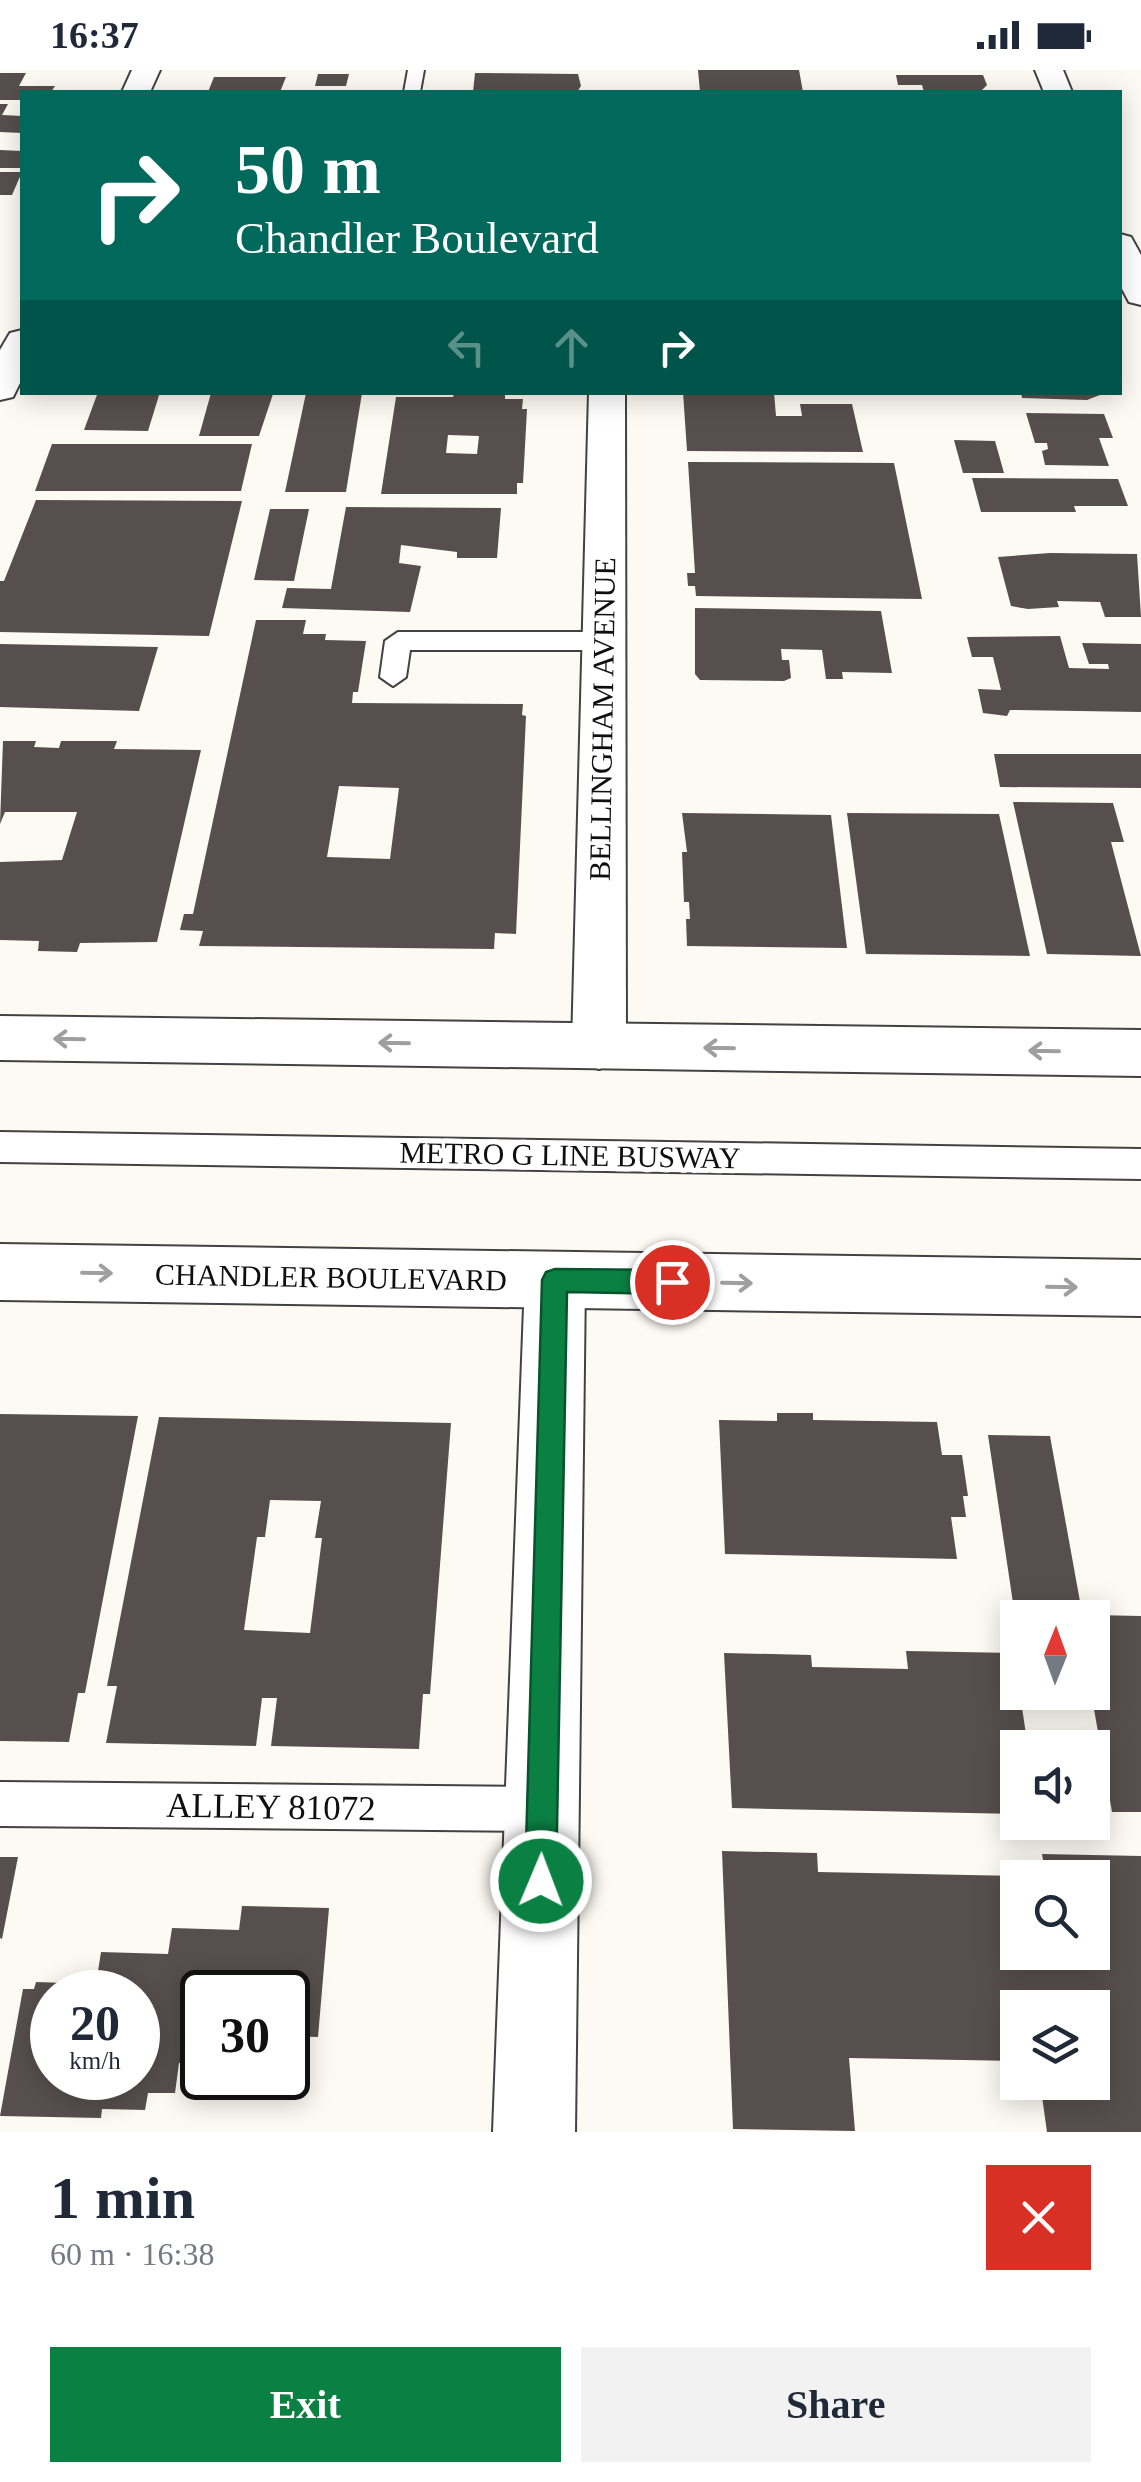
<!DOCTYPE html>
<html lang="en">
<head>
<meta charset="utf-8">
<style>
	:root { --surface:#fff; --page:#f2f2f3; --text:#1f2937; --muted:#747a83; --accent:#0b8043 }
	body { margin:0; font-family:Georgia,serif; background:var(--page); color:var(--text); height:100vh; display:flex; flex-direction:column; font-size:38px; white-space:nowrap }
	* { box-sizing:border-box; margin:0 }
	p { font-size:32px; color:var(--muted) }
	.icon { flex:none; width:55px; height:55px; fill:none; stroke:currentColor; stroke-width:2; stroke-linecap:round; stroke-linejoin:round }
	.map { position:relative; height:2062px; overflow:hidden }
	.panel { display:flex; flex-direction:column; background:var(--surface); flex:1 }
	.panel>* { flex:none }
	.guide { position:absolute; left:20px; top:20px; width:1102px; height:305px; border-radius:0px; box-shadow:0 5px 25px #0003; background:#00695c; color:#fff; overflow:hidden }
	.needle { width:65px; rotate:1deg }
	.fabs { position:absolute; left:1000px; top:1530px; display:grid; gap:20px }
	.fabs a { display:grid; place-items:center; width:110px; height:110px; border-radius:0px; background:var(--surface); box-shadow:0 5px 25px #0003; font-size:50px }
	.speed { position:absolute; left:30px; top:1900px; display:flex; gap:20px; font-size:50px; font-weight:700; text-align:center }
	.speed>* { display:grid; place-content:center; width:130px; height:130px; border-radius:50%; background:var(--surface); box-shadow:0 5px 25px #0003; line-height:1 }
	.speed small { font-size:25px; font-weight:400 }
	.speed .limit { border:5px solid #111; border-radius:15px; background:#fff; color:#111 }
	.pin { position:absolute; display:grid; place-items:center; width:85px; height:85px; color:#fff; margin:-42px; border:5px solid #fff; border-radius:50%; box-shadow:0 2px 10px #0007 }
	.me { position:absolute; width:110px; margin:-55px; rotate:1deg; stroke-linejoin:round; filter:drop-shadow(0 0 8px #0008) }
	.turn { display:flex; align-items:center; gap:35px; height:210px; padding:0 50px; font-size:45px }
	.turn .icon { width:130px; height:130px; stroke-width:2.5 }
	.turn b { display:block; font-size:70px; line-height:85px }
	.lanes { display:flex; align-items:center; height:95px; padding:0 50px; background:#0003; justify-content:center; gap:50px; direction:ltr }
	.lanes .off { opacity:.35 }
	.round { display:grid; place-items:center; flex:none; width:105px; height:105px; border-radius:0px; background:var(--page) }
	.overview { display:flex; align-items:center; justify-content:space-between; height:170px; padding:0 50px }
	h1 { font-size:60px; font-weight:600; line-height:75px }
	.cta { display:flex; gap:20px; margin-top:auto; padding:20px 50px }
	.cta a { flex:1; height:115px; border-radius:0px; background:var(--accent); color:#fff; font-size:40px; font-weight:600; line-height:115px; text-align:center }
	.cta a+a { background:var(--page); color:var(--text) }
	.status { display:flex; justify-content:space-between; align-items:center; height:70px; padding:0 50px; background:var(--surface); direction:ltr }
	.status svg { height:28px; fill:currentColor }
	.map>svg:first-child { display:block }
</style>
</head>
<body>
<div class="status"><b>16:37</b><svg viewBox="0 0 49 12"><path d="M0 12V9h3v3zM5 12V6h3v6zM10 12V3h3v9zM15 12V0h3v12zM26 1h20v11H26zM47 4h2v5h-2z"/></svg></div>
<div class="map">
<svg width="1141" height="2062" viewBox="0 0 1141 2062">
	<rect width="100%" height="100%" fill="#fdfaf3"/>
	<!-- building -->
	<g fill="#574f4d" fill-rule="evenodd">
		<path d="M698 0H799L803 22H700Z"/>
		<path d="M0 3H26L19 16H55L51 22H22V30H0Z"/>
		<path d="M475 3 578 4 581 16 577 22H473Z"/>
		<path d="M318 4H349L346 16H315Z"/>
		<path d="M896 5H983L987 15 980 22H924L922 15H898Z"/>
		<path d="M214 7H286L280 22H208Z"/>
		<path d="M0 34H8L2 45 22 46V63L0 62Z"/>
		<path d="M0 80 22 81V98H0Z"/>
		<path d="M0 102H22L12 125H0Z"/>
		<path d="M98 322H160L148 361 84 360Z"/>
		<path d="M683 322H774L776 346H802L800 334H852L863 382 687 381Z"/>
		<path d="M1021 322H1099L1100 325 1087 330 1022 328Z"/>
		<path d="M211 323 273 324 259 366H199Z"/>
		<path d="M306 323H362L346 422H285Z"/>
		<path d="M454 323H505V329H523L522 339H527L523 413H517V424H381L396 327H453ZM448 365 479 366 477 384 446 383Z"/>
		<path d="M1026 343 1104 344 1113 368H1099L1109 396 1045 395 1042 381 1048 379 1047 373H1035Z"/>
		<path d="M954 370 995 371 1004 403H963Z"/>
		<path d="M52 374H252L241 421H35Z"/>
		<path d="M688 392 894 393 922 529 696 526 695 516H688L687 503H695Z"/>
		<path d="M972 408 1118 409 1128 436H1074L1076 442H981Z"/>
		<path d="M36 430 242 431 209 566 0 562V511H4Z"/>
		<path d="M346 437 501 438 497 488H457V482L401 475 399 493 421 496 410 542 282 538 287 518 331 519Z"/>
		<path d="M270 439H309L294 511 254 510Z"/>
		<path d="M1050 483 1137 484 1141 547H1105L1100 532 1057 531 1059 537 1028 539 1011 536 998 487Z"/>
		<path d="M695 538 881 541 892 603 842 602 843 609H826L822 580 781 579 782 590H789L791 608 784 611 700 610 695 604Z"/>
		<path d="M256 550H306L303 564H326L325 570 366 571 358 622H353L352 633 523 634 522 645 526 646 516 864 495 863 494 879 199 876 203 861 180 860 184 844H193ZM339 716 399 718 390 789 327 787Z"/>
		<path d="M1060 566 1069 598 1109 599 1108 594H1089L1082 573 1141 574V642L1010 640 1007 646 983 643 978 619 1001 620 993 587H972L967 567Z"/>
		<path d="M0 574 158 577 139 641 0 637Z"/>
		<path d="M3 671H36L34 677 59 678 61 671H117L114 679 201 680 157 872 80 873 77 882 38 881 39 871 0 870V792L62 790 77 742H5L0 754Z"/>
		<path d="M994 684H1141V718L1000 717Z"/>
		<path d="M1013 732 1113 733 1124 772H1111L1141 886 1047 884Z"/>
		<path d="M682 743 831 745 847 878 687 876 686 849H690L689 832H684L682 782H687Z"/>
		<path d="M847 743 999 744 1030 886 866 884Z"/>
		<path d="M777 1343H813V1350L937 1352 942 1385H962L968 1426H963L966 1447H951L957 1489 725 1484 719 1350 777 1351Z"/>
		<path d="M0 1344 138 1346 85 1623H78L69 1672 0 1671Z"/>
		<path d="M159 1347 451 1353 430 1624H423L419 1679 271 1676 277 1628H262L256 1676 106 1673 117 1616H107ZM270 1430 321 1431 315 1468H322L310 1563 244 1560 257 1467H265Z"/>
		<path d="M988 1365 1050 1366 1083 1548H1078L1076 1534 1013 1533Z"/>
		<path d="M1092 1545 1141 1546V1742H1112L1091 1622Z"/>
		<path d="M906 1581 1014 1583 1028 1678H1018V1744L732 1738 724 1583 811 1585 812 1597 908 1599Z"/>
		<path d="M722 1781 817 1783 818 1802 1018 1806V1882H1092V1808H1046L1042 1784 1141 1786V2062H1047L1040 2012H1092V1938H1018V1991L849 1988 855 2061 733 2059Z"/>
		<path d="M0 1787H18L2 1869 0 1868Z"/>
		<path d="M242 1836 329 1838 318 1967 288 1966V1922H202V1994L179 1993 175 2023H148L145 2040 102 2039 101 2048 0 2046 23 1919H34L36 1912 96 1914 101 1882 168 1884 172 1858 239 1860ZM52 1922H138V2008H52Z"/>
	</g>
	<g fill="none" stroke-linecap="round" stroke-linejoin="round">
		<!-- service casing -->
		<g stroke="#424242" stroke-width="4">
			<g id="service">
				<path d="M408 0H424L420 22H404Z"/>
				<path d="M398 562H604L617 571 604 580H410L406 607 393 616 380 607 385 571Z"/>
				<path d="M0 1062 1141 1079V1109L0 1092Z"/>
				<path d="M0 1712 542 1717 557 1724 564 1739 557 1754 542 1761 0 1756Z"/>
			</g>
		</g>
		<!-- minor casing -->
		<g stroke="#424242" stroke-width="4">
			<g id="minor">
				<path d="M132 0H160L150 22H122Z"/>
				<path d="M1035 0H1063L1072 22H1044Z"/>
				<path d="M1120 164 1131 167 1141 185V235L1129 232 1120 215Z"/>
				<path d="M22 260V309L13 327 0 330V280L10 263Z"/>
				<path d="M589 322H625L626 976 618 992 599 999 580 992 572 976Z"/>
				<path d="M555 1182 576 1190 585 1210 575 2062H493L525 1210 534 1190Z"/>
			</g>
		</g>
		<!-- tertiary casing -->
		<g stroke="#424242" stroke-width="4">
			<g id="tertiary">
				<path d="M0 946 1141 960V1006L0 990Z"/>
				<path d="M0 1174 1141 1190V1246L0 1230Z"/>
			</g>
		</g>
		<!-- service -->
		<use href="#service" fill="#fff" fill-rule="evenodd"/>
		<!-- minor -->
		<use href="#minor" fill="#fff" fill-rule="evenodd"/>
		<!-- tertiary -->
		<use href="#tertiary" fill="#fff" fill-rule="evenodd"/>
	</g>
	<!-- one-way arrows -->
	<defs><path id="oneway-shaft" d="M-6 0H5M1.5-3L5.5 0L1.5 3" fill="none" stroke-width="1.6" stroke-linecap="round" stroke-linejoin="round" transform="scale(2.5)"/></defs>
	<g stroke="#9f9f9f">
		<use href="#oneway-shaft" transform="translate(69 969) rotate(-179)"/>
		<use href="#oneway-shaft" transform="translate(394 973) rotate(-179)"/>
		<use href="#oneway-shaft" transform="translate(719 978) rotate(-179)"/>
		<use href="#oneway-shaft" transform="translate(1044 981) rotate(-179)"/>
		<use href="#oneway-shaft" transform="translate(97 1203) rotate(1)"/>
		<use href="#oneway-shaft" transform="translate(737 1213) rotate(1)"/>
		<use href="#oneway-shaft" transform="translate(1062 1217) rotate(1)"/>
	</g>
	<!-- route -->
	<path fill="#0b8043" stroke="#07532c" stroke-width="2.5" d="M555 1199 672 1200 681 1204 684 1212 681 1220 672 1224 567 1222 556 1811 552 1822 541 1827 530 1822 525 1811 542 1210 546 1202Z"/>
	<g text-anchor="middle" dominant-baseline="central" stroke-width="10" stroke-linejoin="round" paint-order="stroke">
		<!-- street labels -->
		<g font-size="30" fill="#0f0f0f" stroke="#fff">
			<text transform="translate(602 649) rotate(-89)">BELLINGHAM AVENUE</text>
			<text transform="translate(570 1085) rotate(1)">METRO G LINE BUSWAY</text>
			<text transform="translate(331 1207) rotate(1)">CHANDLER BOULEVARD</text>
		</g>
		<!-- near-street labels -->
		<g font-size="35" fill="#0f0f0f" stroke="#fff">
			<text transform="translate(271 1737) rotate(1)">ALLEY 81072</text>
		</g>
	</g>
</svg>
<div class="fabs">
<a><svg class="needle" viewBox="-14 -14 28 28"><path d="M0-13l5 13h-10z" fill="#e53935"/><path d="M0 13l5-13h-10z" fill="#747a83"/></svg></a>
<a><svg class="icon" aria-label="sound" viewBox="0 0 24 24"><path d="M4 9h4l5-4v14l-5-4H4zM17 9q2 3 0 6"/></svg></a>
<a><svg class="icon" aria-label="search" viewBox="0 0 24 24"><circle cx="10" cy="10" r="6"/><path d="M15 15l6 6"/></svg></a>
<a><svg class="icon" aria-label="layers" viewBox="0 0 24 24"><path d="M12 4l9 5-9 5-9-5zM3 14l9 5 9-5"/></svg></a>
</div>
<div class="speed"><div>20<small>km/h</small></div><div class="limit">30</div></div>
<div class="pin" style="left:672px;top:1212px;background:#d93025"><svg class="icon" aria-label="arrive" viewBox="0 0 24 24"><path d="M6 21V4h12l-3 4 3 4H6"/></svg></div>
<svg class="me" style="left:541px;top:1811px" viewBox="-20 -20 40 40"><circle r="17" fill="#0b8043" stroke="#fff" stroke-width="3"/><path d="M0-11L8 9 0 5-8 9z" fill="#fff"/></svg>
<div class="guide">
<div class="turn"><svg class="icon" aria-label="right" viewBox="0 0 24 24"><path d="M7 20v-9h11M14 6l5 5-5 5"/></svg><div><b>50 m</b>Chandler Boulevard</div></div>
<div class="lanes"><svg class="icon off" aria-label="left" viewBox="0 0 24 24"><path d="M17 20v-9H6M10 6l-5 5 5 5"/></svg><svg class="icon off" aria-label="ahead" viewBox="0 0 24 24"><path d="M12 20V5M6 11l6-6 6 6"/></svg><svg class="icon" aria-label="right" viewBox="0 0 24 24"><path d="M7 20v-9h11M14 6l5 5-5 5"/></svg></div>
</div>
</div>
<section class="panel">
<div class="overview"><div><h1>1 min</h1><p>60 m · 16:38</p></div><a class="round" style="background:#d93025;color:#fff"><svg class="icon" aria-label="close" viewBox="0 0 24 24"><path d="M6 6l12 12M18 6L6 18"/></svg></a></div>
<div class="cta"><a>Exit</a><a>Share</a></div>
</section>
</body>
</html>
